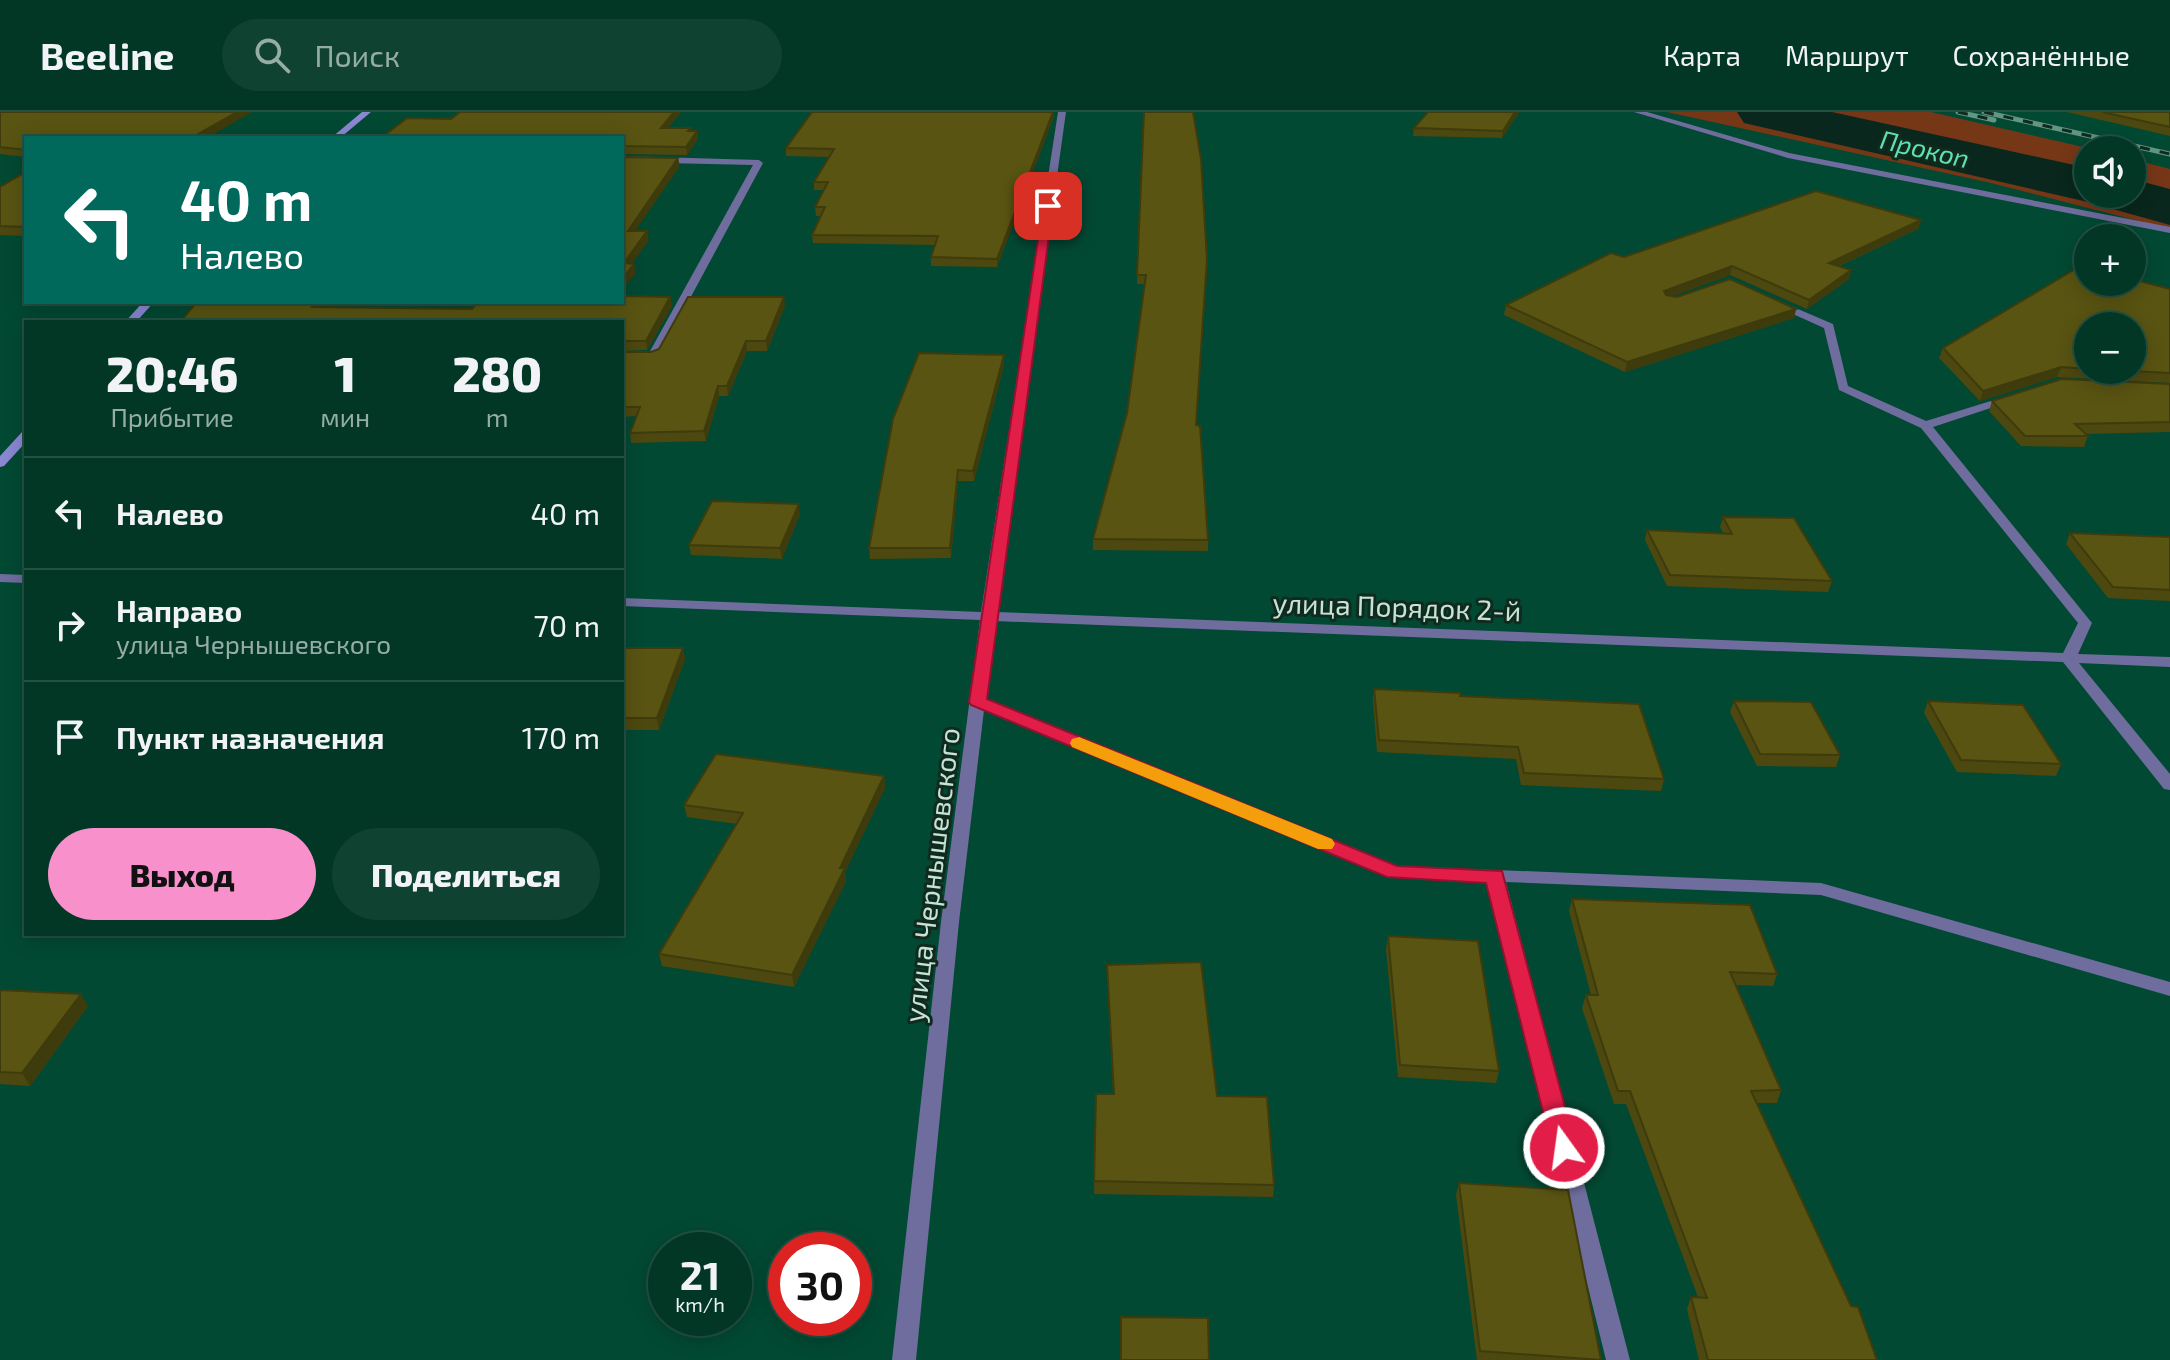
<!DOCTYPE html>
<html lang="ru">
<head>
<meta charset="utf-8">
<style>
	:root { --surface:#023726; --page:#104232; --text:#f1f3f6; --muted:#96aca7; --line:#235143; --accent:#f890cc }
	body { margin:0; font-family:"Exo 2",sans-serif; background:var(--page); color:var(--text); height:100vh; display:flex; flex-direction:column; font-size:30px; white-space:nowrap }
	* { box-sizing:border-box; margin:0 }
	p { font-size:26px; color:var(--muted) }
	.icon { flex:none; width:44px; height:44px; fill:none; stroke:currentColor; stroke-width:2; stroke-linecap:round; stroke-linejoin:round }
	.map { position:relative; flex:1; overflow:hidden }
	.side { position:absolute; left:24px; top:208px; width:600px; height:616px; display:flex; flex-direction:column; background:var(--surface); border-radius:0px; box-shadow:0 4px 20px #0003,0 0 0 2px var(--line) }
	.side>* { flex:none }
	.banner { position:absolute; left:24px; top:24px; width:600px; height:168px; border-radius:0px; box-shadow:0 4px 20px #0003,0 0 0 2px var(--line); background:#00695c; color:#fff; overflow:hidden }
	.fabs { position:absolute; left:2074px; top:24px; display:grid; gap:16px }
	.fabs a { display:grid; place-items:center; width:72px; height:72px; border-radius:50%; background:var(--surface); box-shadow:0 4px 20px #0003,0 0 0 2px var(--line); font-size:40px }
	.speed { position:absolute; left:648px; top:1120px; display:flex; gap:16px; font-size:40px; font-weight:700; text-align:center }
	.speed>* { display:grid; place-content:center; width:104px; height:104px; border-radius:50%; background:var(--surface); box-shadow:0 4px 20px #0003,0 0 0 2px var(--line); line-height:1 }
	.speed small { font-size:20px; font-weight:400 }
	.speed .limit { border:12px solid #d22; background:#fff; color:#111 }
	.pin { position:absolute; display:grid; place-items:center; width:68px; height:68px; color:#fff; margin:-34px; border-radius:16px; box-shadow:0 4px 12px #0006 }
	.me { position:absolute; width:88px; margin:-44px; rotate:346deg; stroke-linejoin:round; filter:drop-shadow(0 0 6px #0008) }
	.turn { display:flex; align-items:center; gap:28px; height:168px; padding:0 24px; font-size:36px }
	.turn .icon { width:104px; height:104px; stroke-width:2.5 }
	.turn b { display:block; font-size:56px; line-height:68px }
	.eta { display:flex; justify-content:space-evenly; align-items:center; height:136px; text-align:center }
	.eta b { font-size:48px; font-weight:800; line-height:56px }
	.button { display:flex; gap:16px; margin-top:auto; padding:16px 24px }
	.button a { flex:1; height:92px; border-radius:48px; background:var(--accent); color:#111; font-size:32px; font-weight:800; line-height:92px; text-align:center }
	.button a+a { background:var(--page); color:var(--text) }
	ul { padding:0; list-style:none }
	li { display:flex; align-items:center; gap:24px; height:112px; padding:0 24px; border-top:2px solid var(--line) }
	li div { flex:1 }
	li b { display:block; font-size:30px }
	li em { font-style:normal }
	header { display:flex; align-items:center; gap:48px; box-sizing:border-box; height:112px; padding:0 40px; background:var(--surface); border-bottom:2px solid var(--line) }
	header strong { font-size:38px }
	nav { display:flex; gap:44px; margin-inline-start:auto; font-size:28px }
	.search { width:560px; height:72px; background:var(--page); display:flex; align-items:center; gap:20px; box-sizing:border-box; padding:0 28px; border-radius:44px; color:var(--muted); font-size:30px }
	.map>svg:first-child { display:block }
</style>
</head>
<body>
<header>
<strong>Beeline</strong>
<div class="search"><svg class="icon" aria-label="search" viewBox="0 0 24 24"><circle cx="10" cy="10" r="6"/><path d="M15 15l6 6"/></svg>Поиск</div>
<nav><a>Карта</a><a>Маршрут</a><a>Сохранённые</a></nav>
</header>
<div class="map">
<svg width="2170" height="1248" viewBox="0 0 2170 1248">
	<rect width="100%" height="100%" fill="#024933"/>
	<!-- green -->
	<path fill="#763717" d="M1667 0H1931L2096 38H2088V82H2132V47L2170 57V117L1991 71Z"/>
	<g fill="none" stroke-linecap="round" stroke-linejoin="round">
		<!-- river -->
		<path fill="#09271c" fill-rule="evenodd" d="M1737 0H1832L2088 56V82H2132V67L2170 77V113L2102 94 2097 88 2088 90 1744 11Z"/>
		<!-- street -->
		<g fill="#6f6d9d" fill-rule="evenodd">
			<path d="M1058 0H1066L996 500 2063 541 2078 511 1921 316 1839 278 1824 216 1773 193V189L1777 188 1833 212 1848 274 1926 309 2007 284H2015V288L1933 315 2092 511 2078 542 2170 545V555L2079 551 2170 662V678L2164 677 2063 550 995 509 985 587 1396 754 1821 771 2170 870V884L1821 783 1506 770 1630 1248H1606L1488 770 1388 764 984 598 959 810 916 1248H892L941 810 980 508 622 494V486L981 500Z"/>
			<path d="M1634 0H1647L1789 41 2170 115V121L1788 46Z"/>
			<path d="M622 44 759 48 763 51 659 244 653 247H622V241H649L753 53 622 50Z"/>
			<path d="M0 462 26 463V471L0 470Z"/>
		</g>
		<!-- secondary -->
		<g fill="#8a87d3" fill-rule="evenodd">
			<path d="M362 0H371L340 26H331Z"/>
			<path d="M143 190H154L136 210H125Z"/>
			<path d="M26 319V330L4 354 0 355V344L22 320Z"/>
		</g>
		<!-- rail casing -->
		<g stroke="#629582" stroke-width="5">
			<g id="rail">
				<path d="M1958 0 1994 8"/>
				<path d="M1984 0 2170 42"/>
			</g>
		</g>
		<!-- rail -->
		<use href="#rail" stroke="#102a1f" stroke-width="3" stroke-dasharray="10" stroke-linecap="butt"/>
	</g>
	<!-- wall -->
	<g fill="#4d480f" fill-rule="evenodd">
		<path d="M0 0 245 5 26 26V45L0 42Z"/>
		<path d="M460 0H681L668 16H691V19H697L698 27 687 43 622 42V26L451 7Z"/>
		<path d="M812 0H1054V4L997 155 931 154V145L935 133 813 131 812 123 821 104H816L815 95 824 78H814V70L829 45 786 44V36Z"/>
		<path d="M1144 0 1196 313 1208 428V439L1093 438V427L1127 301 1145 172H1137Z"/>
		<path d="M1519 0 1502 26 1413 24 1414 16Z"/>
		<path d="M2067 0H2170V24Z"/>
		<path d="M26 60V124L0 123V75Z"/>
		<path d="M1921 108 1918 117 1839 154 1851 158 1849 167 1807 197 1730 163 1673 184 1796 197 1794 206 1625 260 1504 203 1506 193 1624 145Z"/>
		<path d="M2170 177V271L2057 265 1980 289 1939 246 1943 236ZM2088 214 2132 258H2088Z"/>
		<path d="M670 185 672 194 647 238 622 239V210L324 195 472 197Z"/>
		<path d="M785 194 767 239H747L728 284H719L706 329 631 331 630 321 636 304 622 305V240H651Z"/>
		<path d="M1004 253 974 369H958L951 446 870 447 869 436Z"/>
		<path d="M2170 272V320L2085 322 2088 324 2084 335 2021 334 1989 299 1992 289Z"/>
		<path d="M800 402 782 447 691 443 689 433Z"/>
		<path d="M1723 405 1832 469 1828 480 1667 474 1645 428 1647 418 1724 422 1720 415Z"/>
		<path d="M2070 421 2170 425V489L2108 486 2066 432Z"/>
		<path d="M622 536H683L685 547 659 618H622Z"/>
		<path d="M1374 577 1460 584 1664 667 1661 679 1521 673 1516 647 1377 640 1373 588Z"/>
		<path d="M1734 589 1840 643 1836 655 1757 654 1730 600Z"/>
		<path d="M1928 589 2061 652 2056 664 1957 660 1924 601Z"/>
		<path d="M884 664 885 676 845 760 846 769 794 875 662 854 659 842 737 712 687 705 684 693Z"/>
		<path d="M1572 787 1777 862 1773 874 1735 873 1781 978 1777 991H1756L1877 1248H1699L1687 1197 1691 1185H1698L1626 992H1614L1582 896 1586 883H1591L1569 799Z"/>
		<path d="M1388 824 1499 959 1496 971 1398 965 1386 837Z"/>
		<path d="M1107 853 1217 984 1274 1073 1273 1085 1094 1082 1096 982H1113Z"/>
		<path d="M0 878 88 894 30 974 0 972Z"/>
		<path d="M1459 1071 1601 1248H1477L1456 1083Z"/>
	</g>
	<!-- shaded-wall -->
	<g fill="#3e3b0d">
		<path d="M237 0H252L207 26H191Z"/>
		<path d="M674 0H681L662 23 661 16Z"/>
		<path d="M1053 0H1054V4L997 155V147Z"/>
		<path d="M1515 0H1519L1502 26 1503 19Z"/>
		<path d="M697 19 698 27 687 43 686 35Z"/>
		<path d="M678 46 680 54 629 128 628 119Z"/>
		<path d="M1921 108 1918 117 1827 159 1829 151Z"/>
		<path d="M647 119 649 128 626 160 624 151Z"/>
		<path d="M634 152 636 161 622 177V167Z"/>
		<path d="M1732 154 1730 163 1662 188 1664 179Z"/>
		<path d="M1851 158 1849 167 1807 197 1809 188Z"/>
		<path d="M670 185 672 194 647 238 646 229Z"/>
		<path d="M784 185 785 194 767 239 766 229Z"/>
		<path d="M317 190H329L314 204 312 195Z"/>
		<path d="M1796 197 1794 206 1625 260 1627 250Z"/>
		<path d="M746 229 747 239 728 284 727 274Z"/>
		<path d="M1004 243V253L974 369 973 359Z"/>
		<path d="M2061 255 2057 265 1980 289 1983 279Z"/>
		<path d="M718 274 719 284 706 329 704 319Z"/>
		<path d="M958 358V369L951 446 950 436Z"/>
		<path d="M799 392 800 402 782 447 780 436Z"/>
		<path d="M683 536 685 547 659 618 657 606Z"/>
		<path d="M884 664 885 676 845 760 846 769 794 875 792 863 840 756Z"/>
		<path d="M81 882 88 894 30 974 22 961Z"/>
	</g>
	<!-- building -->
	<g fill="#595412" stroke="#3e3b0d" stroke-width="2">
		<path d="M0 0H237L191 26H26V38L0 35Z"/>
		<path d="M460 0H674L661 16H691L688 19H697L686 35 622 34V26H381L407 6 451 7Z"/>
		<path d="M812 0H1053L997 147 931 145 938 124 812 123 825 95H815L828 70H814L834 37 786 36Z"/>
		<path d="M1144 0H1193L1201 47 1207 147 1196 313 1200 314 1208 428 1093 427 1127 301 1146 163H1137Z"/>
		<path d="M1428 0H1515L1503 19 1414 16Z"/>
		<path d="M2102 0H2170V15Z"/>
		<path d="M622 45 678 46 628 119H647L624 151 634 152 622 167Z"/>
		<path d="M26 60V115L0 114V75Z"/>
		<path d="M1816 79 1921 108 1829 151 1851 158 1809 188 1732 154 1664 179 1666 183 1677 185 1730 167 1796 197 1627 250 1506 193 1611 141 1624 145Z"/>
		<path d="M2082 153 2088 155V170H2132V167L2170 177V261L2113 258H2132V214H2088V257L2061 255 1983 279 1943 236Z"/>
		<path d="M622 184 670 185 646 229H622V210H180L197 190H317L312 195 472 197 478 190H622Z"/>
		<path d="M688 185H784L766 229H746L727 274H718L704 319 630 321 640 295H622V240H651L659 237Z"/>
		<path d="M919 241 1004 243 973 359 958 358 950 436H869L893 307Z"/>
		<path d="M2062 267 2170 272V310L2075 312 2088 324H2025L1992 289Z"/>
		<path d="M712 389 799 392 780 436 689 433Z"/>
		<path d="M1723 405 1794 406 1832 469 1670 463 1647 418 1732 422Z"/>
		<path d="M2070 421 2170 425V478L2113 475Z"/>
		<path d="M622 536H683L657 606H622Z"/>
		<path d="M1374 577 1460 581V584L1639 592 1664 667 1524 661 1518 635 1379 628Z"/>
		<path d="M1734 589 1811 590 1840 643 1760 642Z"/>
		<path d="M1928 589 2023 593 2061 652 1961 648Z"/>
		<path d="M716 642 884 664 840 756H845L792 863 659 842 743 701 684 693Z"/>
		<path d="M1572 787 1750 793 1777 862 1730 860 1781 978 1751 979 1851 1194 1858 1195 1877 1248H1708L1691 1185 1707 1186 1630 979H1618L1586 883H1598Z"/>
		<path d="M1388 824 1478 829 1499 959 1400 953Z"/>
		<path d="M1201 850 1217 984 1267 985 1274 1073 1094 1069 1096 982H1114L1107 853Z"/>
		<path d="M0 878 81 882 22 961 0 960Z"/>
		<path d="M1459 1071 1568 1078 1601 1248 1480 1239Z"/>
		<path d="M1121 1205 1208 1206 1209 1248H1121Z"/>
	</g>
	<!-- route -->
	<path fill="#e11d48" stroke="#92132f" stroke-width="2" d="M1048 91 1053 94 987 587 1397 754 1502 759 1576 1036 1572 1043 1564 1046 1555 1043 1552 1036 1486 771 1387 765 971 593 969 590 1043 94Z"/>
	<!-- slow -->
	<path fill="#f59e0b" d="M1079 625 1332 727 1335 732 1332 737H1318L1072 635 1070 631 1072 627Z"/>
	<g text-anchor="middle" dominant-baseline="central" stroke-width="6" stroke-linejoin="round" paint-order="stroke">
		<!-- far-water labels -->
		<g font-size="26" font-style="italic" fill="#60e0af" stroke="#102a1f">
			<text transform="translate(1925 36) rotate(13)">Прокоп</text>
		</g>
		<!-- street labels -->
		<g font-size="28" fill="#c6e4d5" stroke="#102a1f">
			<text transform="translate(1397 494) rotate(2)">улица Порядок 2-й</text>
			<text transform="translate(931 763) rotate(-83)">улица Чернышевского</text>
		</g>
	</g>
</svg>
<div class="fabs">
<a><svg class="icon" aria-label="sound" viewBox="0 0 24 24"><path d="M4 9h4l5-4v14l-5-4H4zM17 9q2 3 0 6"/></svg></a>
<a>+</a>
<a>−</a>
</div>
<div class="speed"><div>21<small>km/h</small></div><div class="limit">30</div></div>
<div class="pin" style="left:1048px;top:94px;background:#d93025"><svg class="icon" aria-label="arrive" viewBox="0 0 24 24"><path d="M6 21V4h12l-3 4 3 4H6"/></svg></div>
<svg class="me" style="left:1564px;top:1036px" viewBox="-20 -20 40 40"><circle r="17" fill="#e11d48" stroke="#fff" stroke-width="3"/><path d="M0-11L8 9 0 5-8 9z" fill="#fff"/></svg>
<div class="banner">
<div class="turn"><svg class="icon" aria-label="left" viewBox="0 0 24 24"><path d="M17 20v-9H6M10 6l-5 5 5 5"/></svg><div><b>40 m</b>Налево</div></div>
</div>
<section class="side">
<div class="eta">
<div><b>20:46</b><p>Прибытие</p></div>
<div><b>1</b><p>мин</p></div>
<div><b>280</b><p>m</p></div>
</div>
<ul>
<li><svg class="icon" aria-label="left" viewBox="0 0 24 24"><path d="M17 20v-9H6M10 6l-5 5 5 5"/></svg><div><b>Налево</b></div><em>40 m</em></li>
<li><svg class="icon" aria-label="right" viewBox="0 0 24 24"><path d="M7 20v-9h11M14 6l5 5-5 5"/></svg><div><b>Направо</b><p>улица Чернышевского</p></div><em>70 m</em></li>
<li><svg class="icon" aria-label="arrive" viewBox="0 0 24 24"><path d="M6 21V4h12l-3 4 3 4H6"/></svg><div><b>Пункт назначения</b></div><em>170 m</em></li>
</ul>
<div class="button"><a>Выход</a><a>Поделиться</a></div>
</section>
</div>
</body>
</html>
